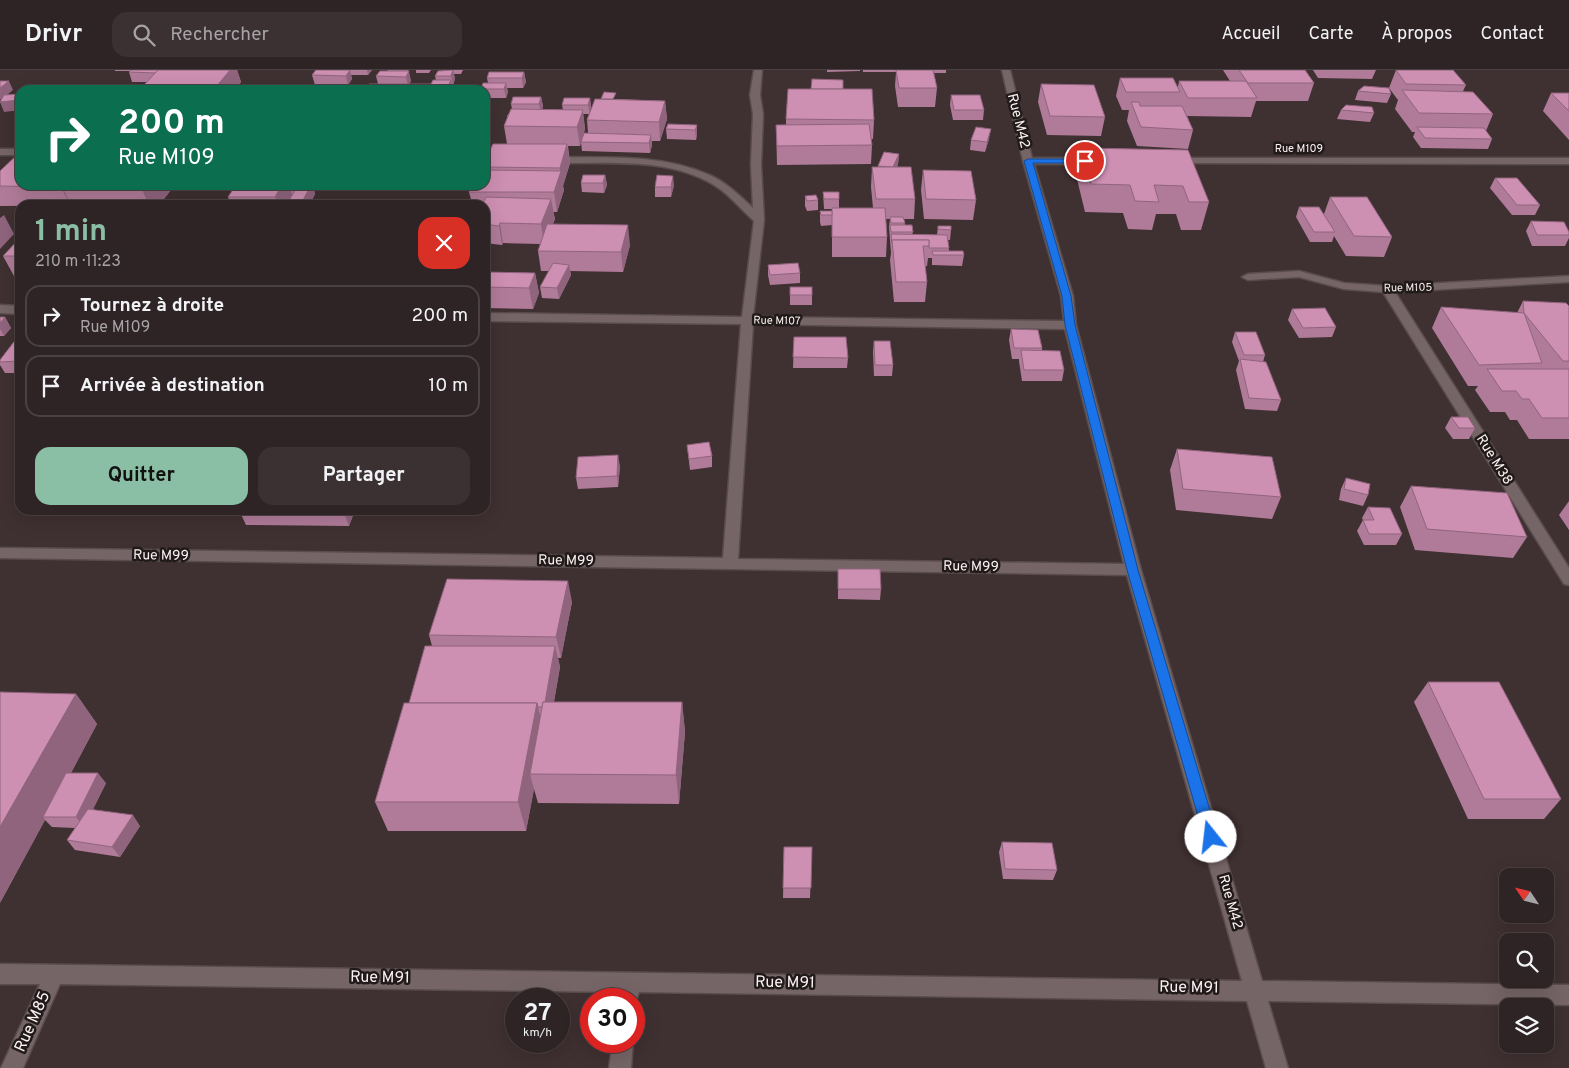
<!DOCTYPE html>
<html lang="fr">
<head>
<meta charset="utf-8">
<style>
	:root { --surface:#2f2425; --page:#3b3032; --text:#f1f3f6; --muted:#a7a4a7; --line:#4a4142; --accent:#8abfa5 }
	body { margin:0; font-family:Overpass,sans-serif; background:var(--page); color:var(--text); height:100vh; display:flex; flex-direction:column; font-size:19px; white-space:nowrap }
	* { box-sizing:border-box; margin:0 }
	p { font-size:16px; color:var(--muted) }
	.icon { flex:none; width:28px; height:28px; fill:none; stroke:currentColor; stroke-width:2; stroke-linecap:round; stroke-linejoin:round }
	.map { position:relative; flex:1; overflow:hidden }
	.sheet { position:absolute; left:15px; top:130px; width:475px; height:315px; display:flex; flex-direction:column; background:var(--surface); border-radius:15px; box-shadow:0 5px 20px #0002,0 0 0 1px var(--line) }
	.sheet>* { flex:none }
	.banner { position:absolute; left:15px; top:15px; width:475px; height:105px; border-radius:15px; box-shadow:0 5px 20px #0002,0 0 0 1px var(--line); background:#0b6e4f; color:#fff; overflow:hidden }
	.needle { width:32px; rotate:305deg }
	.buttons { position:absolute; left:1499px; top:798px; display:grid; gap:10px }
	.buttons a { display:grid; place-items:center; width:55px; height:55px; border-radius:10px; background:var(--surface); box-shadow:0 5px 20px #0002,0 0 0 1px var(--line); font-size:25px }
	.speed { position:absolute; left:505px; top:918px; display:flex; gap:10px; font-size:25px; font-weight:700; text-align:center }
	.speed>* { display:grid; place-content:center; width:65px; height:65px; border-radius:50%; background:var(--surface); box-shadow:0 5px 20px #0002,0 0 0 1px var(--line); line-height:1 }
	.speed small { font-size:12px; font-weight:400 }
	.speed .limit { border:8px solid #d22; background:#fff; color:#111 }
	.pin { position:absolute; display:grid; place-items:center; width:42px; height:42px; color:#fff; margin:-21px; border:2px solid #fff; border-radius:50%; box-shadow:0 1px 5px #0007 }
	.me { position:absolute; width:55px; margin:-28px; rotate:344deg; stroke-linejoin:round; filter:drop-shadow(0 0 4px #0008) }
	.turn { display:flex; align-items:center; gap:18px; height:105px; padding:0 20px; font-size:22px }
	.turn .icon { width:65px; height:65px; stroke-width:2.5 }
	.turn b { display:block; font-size:35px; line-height:42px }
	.round { display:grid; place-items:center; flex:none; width:52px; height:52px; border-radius:15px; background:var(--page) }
	.head { display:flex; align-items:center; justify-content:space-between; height:85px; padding:0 20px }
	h1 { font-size:30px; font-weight:700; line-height:38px; color:var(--accent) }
	.button { display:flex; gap:10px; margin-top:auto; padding:10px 20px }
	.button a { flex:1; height:58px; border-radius:15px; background:var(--accent); color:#111; font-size:20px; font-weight:700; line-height:58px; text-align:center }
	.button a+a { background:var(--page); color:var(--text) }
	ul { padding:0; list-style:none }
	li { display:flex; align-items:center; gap:15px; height:62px; margin:0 10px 8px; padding:0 10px; border:2px solid var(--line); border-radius:15px }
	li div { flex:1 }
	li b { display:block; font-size:19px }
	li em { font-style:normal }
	header { display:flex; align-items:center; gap:30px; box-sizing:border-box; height:70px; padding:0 25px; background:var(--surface); border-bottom:1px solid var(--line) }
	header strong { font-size:24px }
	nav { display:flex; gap:28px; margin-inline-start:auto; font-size:18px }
	.search { width:350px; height:45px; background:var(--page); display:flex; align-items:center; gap:12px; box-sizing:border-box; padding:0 18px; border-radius:15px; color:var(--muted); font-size:19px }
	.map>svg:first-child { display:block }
</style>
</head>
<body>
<header>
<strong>Drivr</strong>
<div class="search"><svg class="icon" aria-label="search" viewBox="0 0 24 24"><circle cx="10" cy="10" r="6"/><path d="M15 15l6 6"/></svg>Rechercher</div>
<nav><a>Accueil</a><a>Carte</a><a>À propos</a><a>Contact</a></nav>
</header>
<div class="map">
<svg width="1569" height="998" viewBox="0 0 1569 998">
	<rect width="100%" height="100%" fill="#3f3031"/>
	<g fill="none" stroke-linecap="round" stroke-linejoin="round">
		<!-- street casing -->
		<g stroke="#594c4d" stroke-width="3">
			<g id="street">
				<path d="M754 0H762L760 25 763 44 761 95 764 150 753 247 1064 251 1061 226 1023 91 1002 0H1010L1032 88H1099L1104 91 1099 94H1034L1073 226 1076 255 1141 500 1262 911 1569 915V935L1268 931 1288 998H1266L1247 931 639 922 634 937V929H618L619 922 60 914 23 998H1L40 914H0V894L1242 911 1127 505 0 488V478L723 488 741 254 485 251V243L742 247 754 151C742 140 732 128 720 119 673 86 606 94 551 93L546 90 551 87C602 88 659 83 707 104 725 111 739 125 753 138L751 95 753 44 750 25ZM753 254 1065 259 1124 494 738 489Z"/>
				<rect x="0" y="79" width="20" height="6"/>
				<path d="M1172 88H1569V94L1168 93 1167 91Z"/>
				<path d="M1299 201 1344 213 1387 216 1569 206V212L1395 222 1569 498V515L1564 514 1383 222 1344 219 1299 207 1248 210 1242 207 1248 204Z"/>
				<path d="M0 235 20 236V244L0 243Z"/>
				<path d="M613 971H633L631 998H609Z"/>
			</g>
		</g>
		<!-- street -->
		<use href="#street" fill="#766566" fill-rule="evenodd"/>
	</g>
	<!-- wall -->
	<g fill="#b07b99">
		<path d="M115 0H237L241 12 235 20H144L143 16 147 12H132L129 2 130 1H115Z"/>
		<path d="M316 0H372L368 5H351L352 9 348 15H315L312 5Z"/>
		<path d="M387 0H409L408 1 411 11 409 14H431L436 10 435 6 445 0H463L461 4H454L455 9 453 15H452L453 20H366V18L378 14 376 6 388 1Z"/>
		<path d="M416 0H431L429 3H416Z"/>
		<path d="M827 0H860V1L827 2Z"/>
		<path d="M863 0H946V3H934L937 18 935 37H898L895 16 896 2H863Z"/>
		<path d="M1223 0H1305L1314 13 1308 31H1256L1251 47 1187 46 1193 60 1188 79 1137 76 1127 51 1129 40H1122L1116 26 1120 8 1178 17 1179 11H1230Z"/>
		<path d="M1313 0H1376L1372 9 1318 8Z"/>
		<path d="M1396 0 1466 15 1463 21 1493 44 1486 61 1492 69 1488 79 1421 78 1413 67 1415 62H1412L1395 39 1398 30 1389 18Z"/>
		<path d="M524 2 526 12 523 18H507L508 22 506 28H485V20H481V19L488 13 487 8Z"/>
		<path d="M1041 14 1105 47 1101 66 1047 65 1038 32Z"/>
		<path d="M843 19 874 50 873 69H871L872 75 871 94 777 95 776 55H786V49Z"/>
		<path d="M1358 21 1391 24 1387 33 1355 30Z"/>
		<path d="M1551 23H1569V70L1543 41Z"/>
		<path d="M951 25 984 40 983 50H953L950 35Z"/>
		<path d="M541 27 543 36 542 40H563L562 35 590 28 591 37 590 42 616 29 665 31 667 49 660 71H652V75L650 83 582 81 581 72 588 63 587 50 589 44H583L585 59 580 76H568L570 93 563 116 564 120 557 142H553L555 149 553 154 630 175 623 202 570 201 571 205 559 229 542 228 540 217 549 201H541L538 181 540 174 503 173 502 175 485 173V135H393L472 133 469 122 485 115V91L507 74 504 56 507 48V46L512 39 511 34Z"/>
		<path d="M1341 40 1374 43 1370 52 1337 49Z"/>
		<path d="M697 55V64L696 70 667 69 666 59Z"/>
		<path d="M989 69 985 82 970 80 971 70Z"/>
		<path d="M1082 78 1188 80 1209 132 1201 160H1181L1176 144H1156L1152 160 1128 159 1123 143 1085 142 1076 105Z"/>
		<path d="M899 84 898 94 897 97 915 129 914 149H904L905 155 913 162 912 165H937L938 156 951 160 950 170H948L949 181 964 185 962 196 932 195V188H928L927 196H925L927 212 925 232H894L890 190 891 183 889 157 890 149H886L887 167 886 187H832V155L821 156 820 152V141H832V139H824L823 122 839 129V138H873L871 117 872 97H878V96Z"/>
		<path d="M923 100 976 130 973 150 924 149 921 120Z"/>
		<path d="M0 101 20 115H175L159 135 0 136Z"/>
		<path d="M605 105 607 115 604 123 582 122 581 113Z"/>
		<path d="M1495 108 1540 135 1535 145H1512L1490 118Z"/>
		<path d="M313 115 315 124 311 132 320 135H231L228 127Z"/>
		<path d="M373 115H404L403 117 374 116Z"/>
		<path d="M674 115 671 127H655V117Z"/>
		<path d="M805 126 818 130V140L807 141 805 136Z"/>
		<path d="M1330 127 1392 167 1384 187 1346 186 1334 166 1332 172H1310L1296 147 1299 137 1324 144Z"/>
		<path d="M1531 151 1569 162V168L1565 176H1532L1526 161Z"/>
		<path d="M20 168V206H14L3 186Z"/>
		<path d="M768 195 800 203V213L770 215 768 205Z"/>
		<path d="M485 202 535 203 539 223 533 239 485 238Z"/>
		<rect x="790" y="217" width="22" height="18"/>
		<path d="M1523 231 1569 236V369H1529L1517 350H1510L1505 342H1490L1475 320 1478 316H1468L1432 258 1441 237 1517 243Z"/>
		<path d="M1292 239 1336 257 1332 267 1299 268 1288 250Z"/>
		<path d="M0 247H5L11 258 4 266H0Z"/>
		<path d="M1011 259 1042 278V280L1064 300 1062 311H1022L1019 291V289H1012L1009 270Z"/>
		<path d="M1235 262 1265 285 1263 292 1281 330 1277 341 1245 339 1236 300 1239 291 1232 272Z"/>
		<path d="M20 264V303H5L0 295V290Z"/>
		<path d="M794 267 848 288 847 298H793Z"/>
		<path d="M874 271 893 295 892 306H874L873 282Z"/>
		<path d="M1451 347 1475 358 1469 369H1453L1445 358Z"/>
		<path d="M687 375 712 386V397L690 400Z"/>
		<path d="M1177 379 1281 427 1272 449 1176 440 1170 400Z"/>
		<path d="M620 396 618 417 578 419 576 408Z"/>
		<path d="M1346 408 1368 425 1363 436 1339 430 1341 419Z"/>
		<path d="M1411 416 1527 467 1513 488 1415 480 1400 437Z"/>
		<path d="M1569 431V460L1559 445Z"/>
		<path d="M1368 437 1402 464 1396 475H1364L1357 461 1363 450 1362 448Z"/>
		<path d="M239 440H355L349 456 246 455Z"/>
		<path d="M838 499 881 519 880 530 838 529Z"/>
		<path d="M572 532 561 588H558L560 597 554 632H682L685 662 679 734 538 733 534 719 526 761H388L375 732 409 633 432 576 429 565Z"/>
		<path d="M1428 612 1561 729 1544 749H1468L1414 632Z"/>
		<path d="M76 624 97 654 71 703 106 713 93 739 140 756 120 787 75 780 67 770 75 758 52 757 45 750 0 833Z"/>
		<path d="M1002 772 1057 800 1053 810 1003 809 999 782Z"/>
		<path d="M784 777H812L810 828H783Z"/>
	</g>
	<!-- shaded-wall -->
	<g fill="#90647d">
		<path d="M230 0H237L241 12 235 20H217L216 17Z"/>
		<path d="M350 0 352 9 348 15 346 6Z"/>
		<path d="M367 0H372L368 5Z"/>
		<path d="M453 0 455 9 453 15 451 6Z"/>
		<path d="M409 1 411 11 408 16 406 7Z"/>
		<path d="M524 2 526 12 523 18 522 8Z"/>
		<path d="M451 10 453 20H447V18Z"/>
		<path d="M9 11 13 20 1 30 0 29V18Z"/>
		<path d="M506 13 508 22 506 28 504 19Z"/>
		<path d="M541 27 543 36 541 43 539 34Z"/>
		<path d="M590 28 591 37 590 44 588 35Z"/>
		<path d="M20 30V40L4 42 0 32Z"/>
		<path d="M665 31 667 49 660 71 659 52Z"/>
		<path d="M583 40 585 59 580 76 577 57Z"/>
		<path d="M697 55V64L696 70 695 60Z"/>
		<path d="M991 59 989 69 985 82 987 72Z"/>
		<path d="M651 65 652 75 650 83 649 73Z"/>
		<path d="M567 74 570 93 563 116 564 120 557 142 554 122 560 103V98Z"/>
		<path d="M899 84 898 94 893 107V97Z"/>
		<path d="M605 105 607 115 604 123 603 113Z"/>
		<path d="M673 106 674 115 671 127V117Z"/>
		<path d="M140 115H175L159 135H149Z"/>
		<path d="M282 115H294L290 119 293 128 289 135H278L275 127Z"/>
		<path d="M311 115H313L315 124 309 135 302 132Z"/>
		<path d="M62 116 71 135H70L61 117Z"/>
		<path d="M551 129 555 149 544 174 541 154Z"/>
		<path d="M4 145 14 164 0 179V148Z"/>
		<path d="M500 153 503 173 502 175 499 156Z"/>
		<path d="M628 155 630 175 623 202 621 182Z"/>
		<path d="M569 195 571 205 559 229 557 218Z"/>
		<path d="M535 203 539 223 533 239 529 218Z"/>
		<path d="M5 247 11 258 4 266 0 259V253Z"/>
		<path d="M618 385 620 396 618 417 617 406Z"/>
		<path d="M343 440H355L349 456Z"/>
		<path d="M568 511 572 532 561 588 556 567Z"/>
		<path d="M555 576 560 597 549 658 544 637Z"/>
		<path d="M76 624 97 654 47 747H43L45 750 0 833V757Z"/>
		<path d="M682 632 685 662 679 734 676 705Z"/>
		<path d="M537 633 544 662 530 704 534 719 526 761 518 732Z"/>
		<path d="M98 703 106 713 84 758 76 747Z"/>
		<path d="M133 745 140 756 120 787 112 777Z"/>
	</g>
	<!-- building -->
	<g fill="#cd8fb2" stroke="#90647d">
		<path d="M131 0H158L156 3 129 2Z"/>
		<path d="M158 0H230L216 17 143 16Z"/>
		<path d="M316 0H350L346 6 312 5Z"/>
		<path d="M453 0 451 6H435L438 1Z"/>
		<path d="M896 0H933L937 18H899Z"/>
		<path d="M1239 0H1305L1314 13H1248Z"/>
		<path d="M1396 0H1453L1466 15 1406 14Z"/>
		<path d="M380 1H409L406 7 376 6Z"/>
		<path d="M489 2H524L522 8H487Z"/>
		<path d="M1120 8H1173L1180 22H1126Z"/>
		<path d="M812 9 843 10V19H811Z"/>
		<path d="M433 10H451L447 18H440V16H419L418 18H366L369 14H431Z"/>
		<path d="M0 11H9L0 18Z"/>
		<path d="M1179 11H1246L1257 28H1188Z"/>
		<path d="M483 13H506L504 19H481Z"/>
		<path d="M1041 14 1094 15 1105 47 1050 46Z"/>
		<path d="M419 16H440L438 20H417Z"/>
		<path d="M1364 16 1389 18 1391 24 1358 21Z"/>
		<path d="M788 19H872L874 50 786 49Z"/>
		<path d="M1402 20 1473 22 1493 44 1419 43Z"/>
		<path d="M604 22 616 23 613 29H601Z"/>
		<path d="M1551 23H1569V41Z"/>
		<path d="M20 24V30L0 32 4 25Z"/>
		<path d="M951 25H980L984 40H954Z"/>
		<path d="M513 27H541L539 34H511Z"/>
		<path d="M564 28H590L588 35H562Z"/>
		<path d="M595 29 665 31 659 52 587 50Z"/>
		<path d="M1131 32H1139L1140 36H1182L1193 60 1141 57Z"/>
		<path d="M1346 35 1372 37 1374 43 1341 40Z"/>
		<path d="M511 39 583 40 577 57 504 56Z"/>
		<path d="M668 54 697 55 695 60 666 59Z"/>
		<path d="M869 54 872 75 777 76 776 55Z"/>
		<path d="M976 57 991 59 987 72 971 70Z"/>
		<path d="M1417 57 1484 58 1492 69 1425 68Z"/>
		<path d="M584 63 651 65 649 73 581 72Z"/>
		<path d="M493 74H567L560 98 485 97V91Z"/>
		<path d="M1082 78 1188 80 1209 132H1189L1183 116 1154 115 1159 132 1135 131 1130 115 1091 114Z"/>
		<path d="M20 82V115L62 116 61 117 0 116V101Z"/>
		<path d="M884 82 899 84 893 97 878 96Z"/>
		<path d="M872 97H911L915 129H876Z"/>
		<path d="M485 100 561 101 554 122H469L472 115H485Z"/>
		<path d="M923 100 971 101 976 130 926 129Z"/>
		<path d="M583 105H605L603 113H581Z"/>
		<path d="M657 105 673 106 671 117H655Z"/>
		<path d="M1495 108H1517L1540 135H1517Z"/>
		<path d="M236 115H282L275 127H228Z"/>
		<path d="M293 115H311L302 132H319L317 135H286L296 119H290Z"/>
		<path d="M823 122H839V129H824Z"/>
		<path d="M816 125 818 130 807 131 805 126Z"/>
		<path d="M486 127 551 129 541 154 500 153 499 156 485 154V135H482Z"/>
		<path d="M1330 127H1367L1392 167 1354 166Z"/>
		<path d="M394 133H479L478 135H393Z"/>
		<path d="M1299 137H1319L1335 162H1314Z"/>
		<path d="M832 138H885L887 167H832Z"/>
		<path d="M820 141H832V145H821Z"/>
		<path d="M890 147H903L905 153H891Z"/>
		<path d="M1531 151 1564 152 1569 162V165H1537Z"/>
		<path d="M547 154 628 155 621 182 538 181Z"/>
		<path d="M890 155H912L913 162H891Z"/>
		<path d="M938 156H951V160L938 159Z"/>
		<path d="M891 164 947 165 949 178H929V170H892V173Z"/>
		<path d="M20 168V186H3Z"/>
		<path d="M892 170H929V176H923L927 212H896Z"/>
		<path d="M932 181H963L964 185H933Z"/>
		<path d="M553 193 569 195 557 218 540 217Z"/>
		<path d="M798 193 800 203 770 205 768 195Z"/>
		<path d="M485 202 535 203 529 218 485 217Z"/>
		<rect x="790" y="217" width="22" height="8"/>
		<path d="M1523 231 1566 233 1569 236V291H1563L1524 243Z"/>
		<path d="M1441 237 1524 243 1542 293 1479 295Z"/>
		<path d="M1325 238 1336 257 1303 258 1292 239Z"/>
		<path d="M0 247H5L0 253Z"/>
		<path d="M1011 259 1038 260 1042 278H1014Z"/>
		<path d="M1235 262H1256L1265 285H1244Z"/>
		<path d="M20 264V291L0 292V290Z"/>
		<path d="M794 267H846L848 288 793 287Z"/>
		<path d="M874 271H890L893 295H875Z"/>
		<path d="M1021 280 1060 281 1064 300H1024Z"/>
		<path d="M1240 289 1266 292 1281 330 1249 328Z"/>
		<path d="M1487 299H1569V348H1542L1529 329H1522L1516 321H1502Z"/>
		<path d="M1451 347H1468L1475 358H1459Z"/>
		<path d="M709 372 712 386 689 389 687 375Z"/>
		<path d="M1177 379 1272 387 1281 427 1183 419Z"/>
		<path d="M618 385 617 406 576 408 578 387Z"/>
		<path d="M1346 408 1370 414 1368 425 1344 419Z"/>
		<path d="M1411 416 1507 423 1527 467 1427 459Z"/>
		<path d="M1368 437 1390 438 1402 464H1369L1363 450H1374Z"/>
		<path d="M838 499H880L881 519H838Z"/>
		<path d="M447 509 568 511 556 567 429 565Z"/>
		<path d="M425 576H555L545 632H543L542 637H538L537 633H409Z"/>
		<path d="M1428 612H1499L1561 729H1484Z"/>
		<path d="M0 622 76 624 0 757Z"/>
		<path d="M543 632H682L676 705 530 704Z"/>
		<path d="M404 633H537L518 732H375Z"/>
		<path d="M66 703H98L76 747H43Z"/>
		<path d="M88 739 133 745 112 777 67 770Z"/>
		<path d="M1002 772 1052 773 1057 800 1005 799Z"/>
		<path d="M784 777H812L811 818H783Z"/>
	</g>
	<!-- route -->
	<path fill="#1a73e8" stroke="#114b97" d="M1028 89H1085L1089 91 1085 93H1033L1071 226 1075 255 1138 500 1218 767 1216 771 1211 773 1206 771 1204 767 1127 500 1065 255 1062 226 1024 91Z"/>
	<g text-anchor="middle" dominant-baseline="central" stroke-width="5" stroke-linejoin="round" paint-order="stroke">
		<!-- far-street labels -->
		<g font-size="11" fill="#fcf2f3" stroke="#211a1a">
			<text x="1299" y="79">Rue M109</text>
			<text transform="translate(1408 218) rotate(-1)">Rue M105</text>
			<text transform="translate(777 251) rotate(1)">Rue M107</text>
		</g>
		<!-- street labels -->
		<g font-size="14" fill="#fcf2f3" stroke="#211a1a">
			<text transform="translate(1018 51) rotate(76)">Rue M42</text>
			<text transform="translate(1494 390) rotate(58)">Rue M38</text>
			<text transform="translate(161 486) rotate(1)">Rue M99</text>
			<text transform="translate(566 491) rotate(1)">Rue M99</text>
			<text transform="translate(971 497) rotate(1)">Rue M99</text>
			<text transform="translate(1230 832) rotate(74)">Rue M42</text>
		</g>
		<!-- near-street labels -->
		<g font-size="16" fill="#fcf2f3" stroke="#211a1a">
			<text transform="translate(380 908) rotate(1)">Rue M91</text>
			<text transform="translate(785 913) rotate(1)">Rue M91</text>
			<text transform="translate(1189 918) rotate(1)">Rue M91</text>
			<text transform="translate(33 952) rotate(-66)">Rue M85</text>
		</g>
	</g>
</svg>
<div class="buttons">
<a><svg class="needle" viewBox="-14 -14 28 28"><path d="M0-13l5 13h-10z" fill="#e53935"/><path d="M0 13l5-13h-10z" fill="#a7a4a7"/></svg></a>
<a><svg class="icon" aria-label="search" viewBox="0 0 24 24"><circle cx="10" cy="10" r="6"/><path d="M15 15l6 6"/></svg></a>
<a><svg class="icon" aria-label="layers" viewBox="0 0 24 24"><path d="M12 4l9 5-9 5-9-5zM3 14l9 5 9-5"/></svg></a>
</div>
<div class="speed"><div>27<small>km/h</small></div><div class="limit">30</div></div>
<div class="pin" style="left:1085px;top:91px;background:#d93025"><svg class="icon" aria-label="arrive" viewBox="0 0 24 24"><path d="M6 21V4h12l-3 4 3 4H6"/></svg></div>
<svg class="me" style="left:1211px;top:767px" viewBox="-20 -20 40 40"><circle r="19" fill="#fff"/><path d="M0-13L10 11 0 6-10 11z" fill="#1a73e8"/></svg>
<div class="banner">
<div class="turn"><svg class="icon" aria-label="right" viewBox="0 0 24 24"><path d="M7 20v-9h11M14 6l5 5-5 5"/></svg><div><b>200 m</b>Rue M109</div></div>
</div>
<section class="sheet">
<div class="head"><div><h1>1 min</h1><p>210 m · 11:23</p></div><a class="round" style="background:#d93025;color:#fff"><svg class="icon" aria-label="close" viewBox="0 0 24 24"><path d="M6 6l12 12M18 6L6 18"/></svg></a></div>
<ul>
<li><svg class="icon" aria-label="right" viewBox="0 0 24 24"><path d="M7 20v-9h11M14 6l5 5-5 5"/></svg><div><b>Tournez à droite</b><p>Rue M109</p></div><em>200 m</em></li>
<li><svg class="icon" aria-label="arrive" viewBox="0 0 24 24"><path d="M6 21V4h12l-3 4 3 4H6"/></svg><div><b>Arrivée à destination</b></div><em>10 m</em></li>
</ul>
<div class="button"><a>Quitter</a><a>Partager</a></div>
</section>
</div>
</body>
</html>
